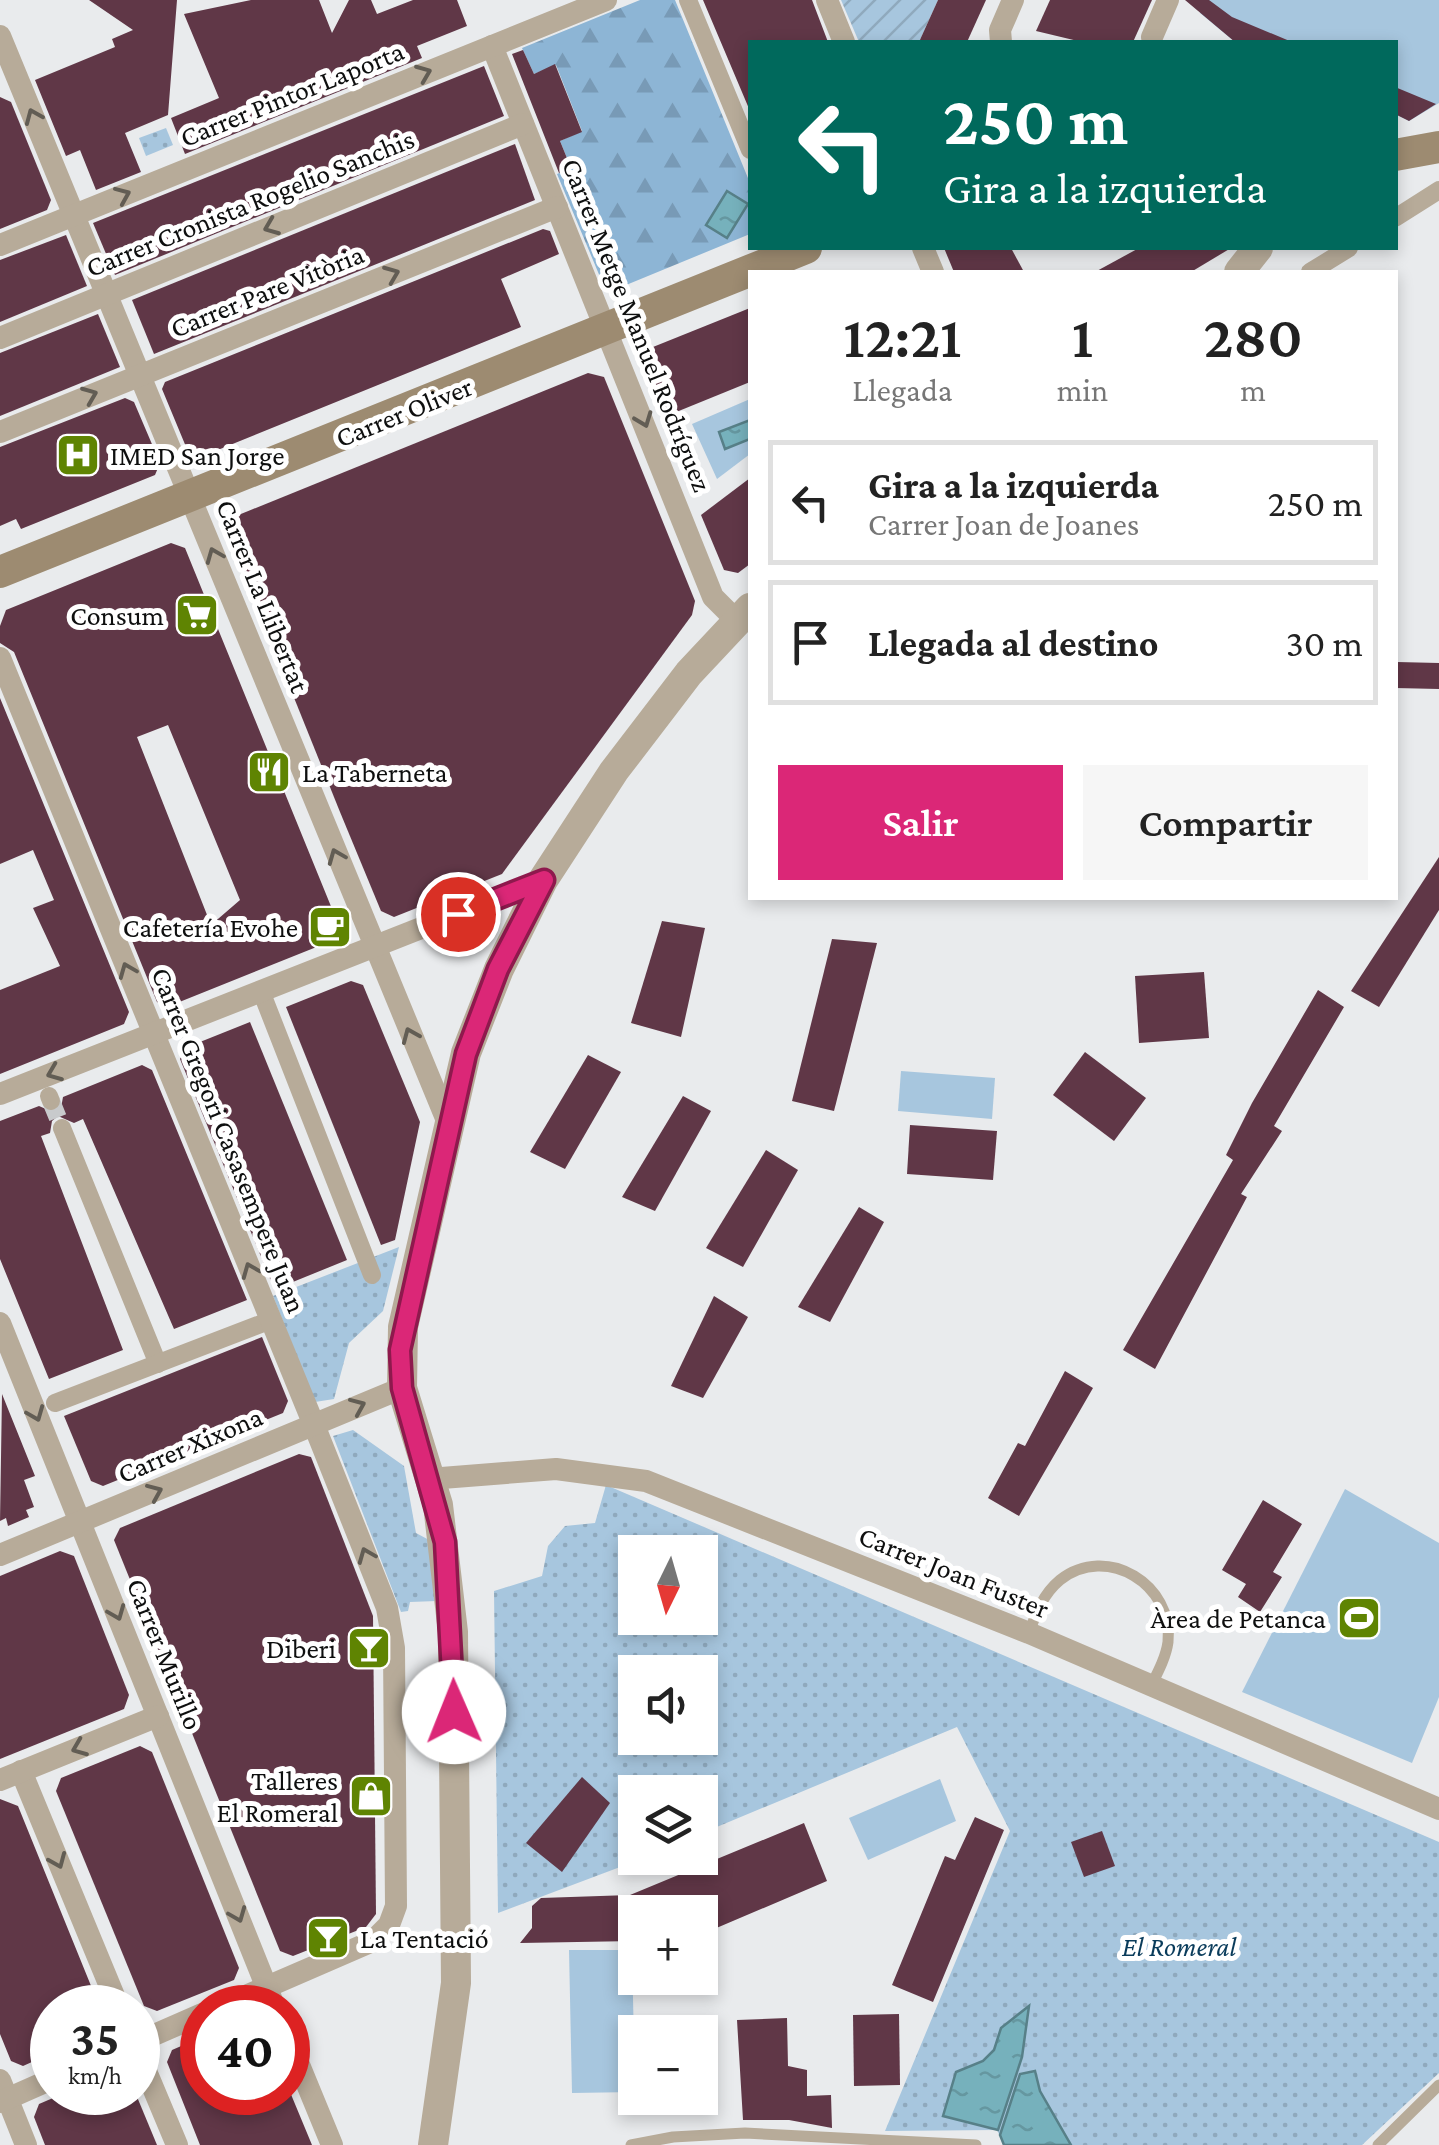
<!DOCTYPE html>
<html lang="es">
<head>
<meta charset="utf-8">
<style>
	:root { --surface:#fff; --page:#f6f6f6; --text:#222; --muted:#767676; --line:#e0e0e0; --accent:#db2777 }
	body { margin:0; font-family:"Crimson Pro",serif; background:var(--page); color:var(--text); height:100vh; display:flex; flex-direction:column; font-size:38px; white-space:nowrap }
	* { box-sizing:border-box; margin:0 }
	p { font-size:32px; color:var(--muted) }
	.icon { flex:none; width:55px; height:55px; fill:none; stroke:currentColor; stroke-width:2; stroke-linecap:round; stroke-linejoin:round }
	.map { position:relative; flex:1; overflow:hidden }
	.details { position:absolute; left:748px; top:270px; width:650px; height:630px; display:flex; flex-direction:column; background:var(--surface); border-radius:0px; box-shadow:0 5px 15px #0003 }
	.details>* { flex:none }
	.banner { position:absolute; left:748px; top:40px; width:650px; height:210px; border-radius:0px; box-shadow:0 5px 15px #0003; background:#00695c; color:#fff; overflow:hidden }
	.needle { width:65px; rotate:185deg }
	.fabs { position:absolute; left:618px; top:1535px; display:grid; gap:20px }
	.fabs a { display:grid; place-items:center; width:100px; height:100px; border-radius:0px; background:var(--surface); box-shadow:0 5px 15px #0003; font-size:50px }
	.speed { position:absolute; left:30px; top:1985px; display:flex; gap:20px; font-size:50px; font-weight:700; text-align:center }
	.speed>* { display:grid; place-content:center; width:130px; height:130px; border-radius:50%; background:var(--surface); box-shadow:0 5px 15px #0003; line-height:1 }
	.speed small { font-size:25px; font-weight:400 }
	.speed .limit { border:15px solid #d22; background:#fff; color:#111 }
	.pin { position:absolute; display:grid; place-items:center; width:85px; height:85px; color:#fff; margin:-42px; border:5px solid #fff; border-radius:50%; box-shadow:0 2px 10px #0007 }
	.me { position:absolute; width:110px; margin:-55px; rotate:359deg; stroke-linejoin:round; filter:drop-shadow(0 0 8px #0008) }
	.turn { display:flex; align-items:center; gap:35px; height:210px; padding:0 30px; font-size:45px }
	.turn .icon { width:130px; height:130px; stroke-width:2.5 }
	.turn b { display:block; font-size:70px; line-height:85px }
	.eta { display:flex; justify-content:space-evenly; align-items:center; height:170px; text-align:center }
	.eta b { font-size:60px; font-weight:600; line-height:70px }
	.action { display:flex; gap:20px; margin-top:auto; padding:20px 30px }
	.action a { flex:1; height:115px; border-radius:0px; background:var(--accent); color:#fff; font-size:40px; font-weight:600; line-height:115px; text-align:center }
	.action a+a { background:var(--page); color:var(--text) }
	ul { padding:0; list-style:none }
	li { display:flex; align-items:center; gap:30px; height:125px; margin:0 20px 15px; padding:0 10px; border:5px solid var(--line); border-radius:0px }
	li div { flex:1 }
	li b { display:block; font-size:38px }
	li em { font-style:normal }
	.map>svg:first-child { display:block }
</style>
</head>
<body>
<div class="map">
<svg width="1439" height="2145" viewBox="0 0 1439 2145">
	<defs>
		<pattern id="forest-firs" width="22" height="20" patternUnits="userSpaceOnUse" patternTransform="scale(2.5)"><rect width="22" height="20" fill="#8db5d5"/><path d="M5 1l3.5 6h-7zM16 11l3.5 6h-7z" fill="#789ab6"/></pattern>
		<pattern id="park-dots" width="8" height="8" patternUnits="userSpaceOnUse" patternTransform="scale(2.5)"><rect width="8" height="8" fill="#a7c6de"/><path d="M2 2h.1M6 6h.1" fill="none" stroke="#8fa9bd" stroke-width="1.8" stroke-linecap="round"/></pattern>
		<pattern id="garden-furrows" width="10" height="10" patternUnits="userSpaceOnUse" patternTransform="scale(2.5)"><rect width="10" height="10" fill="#a7c6de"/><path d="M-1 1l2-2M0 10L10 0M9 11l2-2" fill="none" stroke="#8fa9bd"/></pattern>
		<pattern id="water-ripples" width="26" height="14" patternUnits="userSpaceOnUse" patternTransform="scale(2.5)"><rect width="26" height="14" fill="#76b1bc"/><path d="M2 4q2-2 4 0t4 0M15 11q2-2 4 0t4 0" fill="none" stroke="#6597a0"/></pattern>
	</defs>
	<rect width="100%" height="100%" fill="#e9ebed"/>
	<!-- grass -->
	<g fill="#a7c6de">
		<path d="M1206 0H1439V103L1409 121 1395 114V42H1235L1200 13Z"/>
		<path d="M750 399V454L717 479 692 424Z"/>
		<path d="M901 1071 995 1078 992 1119 898 1111Z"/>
		<path d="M1345 1489 1439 1543V1697L1412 1763 1242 1692Z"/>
		<path d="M940 1779 956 1821 868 1860 849 1818Z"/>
		<path d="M569 1950H632L635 2092 572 2093Z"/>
	</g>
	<!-- forest -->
	<path fill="url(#forest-firs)" d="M640 0H675L750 183V234L614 290 603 284 557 174 571 168 560 141 582 131 556 65 534 74 522 48Z"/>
	<!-- park -->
	<g fill="url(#park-dots)" fill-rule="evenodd">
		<path d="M166 128 173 145 146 156 139 138Z"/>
		<path d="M399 1247 383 1311 349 1343 334 1399 315 1402 273 1296Z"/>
		<path d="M353 1430 404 1466 416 1533 431 1541 437 1601 410 1602 408 1611 401 1612 333 1436Z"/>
		<path d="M606 1485 1439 1842V2073L1362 2145H1004L997 2130 885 2131 1010 1831 957 1727 700 1834V1792H635V1858H644L498 1913 494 1591 542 1576 548 1546 565 1526 595 1523ZM635 1552H700V1618H635ZM635 1672H700V1738H635Z"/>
	</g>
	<!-- garden -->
	<path fill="url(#garden-furrows)" d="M841 0H938L919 42H859Z"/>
	<!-- water -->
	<g fill="url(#water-ripples)" stroke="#578088" stroke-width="2.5">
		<path d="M727 191 748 204 727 238 706 225Z"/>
		<path d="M750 420V439L725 449 719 432Z"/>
		<path d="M1029 2006 1022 2057 998 2130 943 2116 956 2072 983 2061 994 2050 1001 2028Z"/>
		<path d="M1035 2071 1040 2091 1071 2145H1004L1000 2135 1020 2074Z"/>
	</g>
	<!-- building -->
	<g fill="#603747" fill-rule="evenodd">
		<path d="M89 0H177L168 115 125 133 141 172 96 190 80 150 66 156 35 80 115 47 112 39 133 30Z"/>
		<path d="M251 0H319L332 33 349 0H371L377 14 413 0H457L467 26 417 46 422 58 185 154 171 118 219 98 184 14Z"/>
		<path d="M703 0H812L828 42H750V111Z"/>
		<path d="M938 0H986L967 42H919Z"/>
		<path d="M1050 0H1152L1133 42H1082L1036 31Z"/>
		<path d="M1185 0H1209L1232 17 1292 42H1235Z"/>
		<path d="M523 50 534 74 555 64 582 132 560 141 571 168 559 173 512 54Z"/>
		<path d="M484 66 504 116 115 275 93 223Z"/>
		<path d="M1395 87 1436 104 1409 121 1395 114Z"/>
		<path d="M0 97 11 102 51 200 47 210 0 229Z"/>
		<path d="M515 144 535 200 154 354 132 300Z"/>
		<path d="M543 229 550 231 559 254 501 279 521 327 198 458 189 454 162 389 165 382Z"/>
		<path d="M66 235 87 286 0 322V260Z"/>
		<path d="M944 248H1011L1024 272H954Z"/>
		<path d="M1139 248H1231L1191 272H1095Z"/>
		<path d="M750 308V382L664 417 642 363 648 349Z"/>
		<path d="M98 314 120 367 0 416V353Z"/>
		<path d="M588 373 604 377 695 601 692 615 502 874 394 917 381 911 340 812 227 531 231 518Z"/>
		<path d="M125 398 134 402 160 463 155 475 21 529 16 519 0 526V447Z"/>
		<path d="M750 478V564L738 573 724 570 701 515Z"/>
		<path d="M171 543 185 548 339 926 334 940 167 1007 157 1002 14 652 0 643V626L6 610ZM168 725 240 900 211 925 137 737Z"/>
		<path d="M1397 662 1439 663V689L1395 688Z"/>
		<path d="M0 698 129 1012 124 1024 0 1074V990L60 966 33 908 54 900 33 850 0 864Z"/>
		<path d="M1439 857V910L1379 1007 1351 991Z"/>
		<path d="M662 921 705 928 681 1037 631 1023Z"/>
		<path d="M832 939 877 943 834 1111 792 1101Z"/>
		<path d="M1204 972 1209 1038 1139 1043 1135 976Z"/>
		<path d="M351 981 363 985 420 1122 395 1240 381 1245 286 1007Z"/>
		<path d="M1318 990 1344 1007 1274 1126 1282 1131 1241 1194 1247 1197 1155 1369 1123 1350 1233 1160 1226 1155 1252 1103Z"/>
		<path d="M250 1022 347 1260 283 1286 271 1281 180 1059 185 1048Z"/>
		<path d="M1085 1052 1146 1098 1114 1141 1053 1095Z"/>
		<path d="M588 1055 621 1072 565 1169 530 1152Z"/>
		<path d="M142 1065 152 1070 247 1300 174 1329 83 1119 74 1123 58 1116 52 1121 50 1133 41 1136 123 1350 49 1379 0 1259V1121L39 1106 55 1113 61 1108 63 1097Z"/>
		<path d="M683 1096 711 1111 655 1211 622 1197Z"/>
		<path d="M910 1125 997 1131 993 1180 907 1174Z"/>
		<path d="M766 1150 798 1170 743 1267 706 1248Z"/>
		<path d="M859 1207 884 1222 830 1322 798 1307Z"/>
		<path d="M714 1296 748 1317 703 1398 671 1386Z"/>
		<path d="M262 1337 288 1401 283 1413 103 1486 91 1481 64 1416Z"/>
		<path d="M1065 1371 1093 1388 1019 1516 988 1498 1018 1443 1025 1446Z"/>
		<path d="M2 1394 35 1476 24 1480 34 1507 26 1510 29 1517 8 1526 6 1518 0 1521Z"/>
		<path d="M299 1454 311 1457 373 1616 376 1914 366 1927 293 1956 280 1951 114 1540 120 1528Z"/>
		<path d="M1263 1500 1302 1524 1273 1572 1282 1577 1260 1612 1238 1597 1246 1584 1222 1570Z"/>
		<path d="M60 1551 74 1556 129 1695 124 1709 0 1759V1576Z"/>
		<path d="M140 1746 152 1752 239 1968 234 1980 157 2011 144 2006 56 1791 61 1778Z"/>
		<path d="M582 1777 610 1803 562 1872 526 1843Z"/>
		<path d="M0 1799 18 1806 100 2008H52V2053L23 2066 11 2061 0 2034Z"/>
		<path d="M975 1817 1004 1830 933 2002 892 1985 945 1856 955 1860Z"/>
		<path d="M804 1823 827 1881 700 1935V1912H635V1941L520 1943 532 1928V1906L541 1898 630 1895Z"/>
		<path d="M1102 1831 1115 1866 1084 1877 1071 1842Z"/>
		<path d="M899 2014 900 2085 854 2086 853 2015Z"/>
		<path d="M787 2018 788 2066 807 2070V2096L831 2095 832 2128 789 2120H743L737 2020Z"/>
		<path d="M202 2037V2092H290L312 2145H200L167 2062 172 2050Z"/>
		<path d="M67 2092H135L157 2145H45L34 2117 39 2104Z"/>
	</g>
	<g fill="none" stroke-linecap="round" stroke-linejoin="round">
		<!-- pedestrian-tunnel -->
		<path stroke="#c8cacc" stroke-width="18" stroke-dasharray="18 9" stroke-linecap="butt" d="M51 1101 62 1128"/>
		<!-- service -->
		<g stroke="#b7ab99" stroke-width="11">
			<path d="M1029 1633C1036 1613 1043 1594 1060 1580 1107 1543 1174 1585 1168 1642 1166 1657 1158 1672 1151 1686"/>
			<path d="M631 2145 673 2137 745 2133 976 2145"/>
			<path d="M1378 2145 1439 2085"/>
		</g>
		<!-- pedestrian -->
		<g stroke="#b7ab99" stroke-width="18">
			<path d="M688 0 750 150"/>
			<path d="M1395 218 1439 190"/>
			<path d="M1310 272 1349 248"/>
			<path d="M261 991 372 1275"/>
			<path d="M49 1096 51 1101"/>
			<path d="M62 1128 158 1364"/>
			<path d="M55 1403 271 1320"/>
		</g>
		<!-- minor -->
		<g stroke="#b7ab99" stroke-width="22">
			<path d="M827 0 844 42"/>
			<path d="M0 36 448 1123"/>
			<path d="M1152 37 1168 0"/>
			<path d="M1001 42 1000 30 1013 0"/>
			<path d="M492 46 713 597 736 620"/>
			<path d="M0 245 606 0"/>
			<path d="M923 248 933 272"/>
			<path d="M0 338 523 124"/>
			<path d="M0 432 557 207"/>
			<path d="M0 658 314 1425 387 1608 394 1648 396 1906 389 1925 373 1941 218 2008"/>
			<path d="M0 1094 543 880"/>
			<path d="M0 1323 275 2008"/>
			<path d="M429 1479 556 1469 646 1481 1029 1633 1439 1809"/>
			<path d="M0 1555 402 1388"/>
			<path d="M21 1771 119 2008"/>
			<path d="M0 1780 158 1716"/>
			<path d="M288 2038 332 2145"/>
			<path d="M138 2042 202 2014"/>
			<path d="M138 2052 177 2145"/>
			<path d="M0 2080 26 2145"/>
			<path d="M0 2102 52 2079"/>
		</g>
		<!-- tertiary -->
		<g stroke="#b7ab99" stroke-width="30">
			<path d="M1239 272 1258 248"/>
			<path d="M433 2145 456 1983 453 1632 438 1505 402 1388 403 1327 466 1053 499 969 543 880 614 771 689 673 750 608"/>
		</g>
		<!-- secondary -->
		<g stroke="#9d8b71" stroke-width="32">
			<path d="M1395 155 1439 147"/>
			<path d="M0 572 806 248"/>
		</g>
	</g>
	<!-- one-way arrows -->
	<defs><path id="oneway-chevron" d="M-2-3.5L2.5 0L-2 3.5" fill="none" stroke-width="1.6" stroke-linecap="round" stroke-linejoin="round" transform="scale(2.5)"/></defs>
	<g stroke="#625d54">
		<use href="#oneway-chevron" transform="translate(424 73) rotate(-22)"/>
		<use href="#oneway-chevron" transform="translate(33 116) rotate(-113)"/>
		<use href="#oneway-chevron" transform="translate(123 195) rotate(-23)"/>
		<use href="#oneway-chevron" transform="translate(271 227) rotate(158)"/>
		<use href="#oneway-chevron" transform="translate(392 274) rotate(-22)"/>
		<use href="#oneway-chevron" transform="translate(90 395) rotate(-22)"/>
		<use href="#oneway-chevron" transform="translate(644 420) rotate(69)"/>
		<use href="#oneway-chevron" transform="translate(214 555) rotate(-112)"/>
		<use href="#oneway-chevron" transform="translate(336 856) rotate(-112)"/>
		<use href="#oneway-chevron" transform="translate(127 970) rotate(-112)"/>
		<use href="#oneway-chevron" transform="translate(410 1035) rotate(-113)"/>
		<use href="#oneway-chevron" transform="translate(54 1073) rotate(158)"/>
		<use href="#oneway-chevron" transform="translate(250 1270) rotate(-112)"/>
		<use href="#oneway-chevron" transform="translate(358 1406) rotate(-23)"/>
		<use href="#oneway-chevron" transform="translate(36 1414) rotate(68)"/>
		<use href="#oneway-chevron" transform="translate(155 1492) rotate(-23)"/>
		<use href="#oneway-chevron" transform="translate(366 1555) rotate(-112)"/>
		<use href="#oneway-chevron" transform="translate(117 1613) rotate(68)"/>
		<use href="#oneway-chevron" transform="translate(79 1748) rotate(158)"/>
		<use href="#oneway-chevron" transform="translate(58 1861) rotate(67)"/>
		<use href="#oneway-chevron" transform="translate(238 1915) rotate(68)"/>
	</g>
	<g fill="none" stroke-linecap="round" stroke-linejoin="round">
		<!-- route casing -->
		<g stroke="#8e194d" stroke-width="25">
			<path id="route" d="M454 1712 445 1542 402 1388 400 1350 466 1054 498 969 544 880 458 914"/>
		</g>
		<!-- route -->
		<use href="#route" stroke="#db2777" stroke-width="18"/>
	</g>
	<!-- icons -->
	<defs>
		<g id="hospital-square" transform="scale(2.25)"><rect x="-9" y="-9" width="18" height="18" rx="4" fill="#5f8402" stroke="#fff"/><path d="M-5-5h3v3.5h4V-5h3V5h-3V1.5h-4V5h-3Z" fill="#fff"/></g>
		<g id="supermarket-square" transform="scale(2.25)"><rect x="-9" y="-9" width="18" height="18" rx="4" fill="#5f8402" stroke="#fff"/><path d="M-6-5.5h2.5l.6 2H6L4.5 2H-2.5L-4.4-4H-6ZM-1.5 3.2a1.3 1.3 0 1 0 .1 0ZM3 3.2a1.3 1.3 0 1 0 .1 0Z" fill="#fff"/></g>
		<g id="restaurant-square" transform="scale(2.25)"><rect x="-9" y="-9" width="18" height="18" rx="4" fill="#5f8402" stroke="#fff"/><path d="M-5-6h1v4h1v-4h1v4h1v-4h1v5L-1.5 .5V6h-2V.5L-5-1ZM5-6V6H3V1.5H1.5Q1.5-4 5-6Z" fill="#fff"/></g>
		<g id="cafe-square" transform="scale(2.25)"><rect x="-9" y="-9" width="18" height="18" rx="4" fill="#5f8402" stroke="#fff"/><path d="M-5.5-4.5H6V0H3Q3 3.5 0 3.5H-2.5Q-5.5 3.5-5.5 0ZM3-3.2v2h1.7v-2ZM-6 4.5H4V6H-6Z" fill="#fff"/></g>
		<g id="stadium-square" transform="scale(2.25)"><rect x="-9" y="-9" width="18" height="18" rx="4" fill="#5f8402" stroke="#fff"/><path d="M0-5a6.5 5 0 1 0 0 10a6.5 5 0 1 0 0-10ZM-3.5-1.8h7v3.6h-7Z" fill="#fff"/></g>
		<g id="bar-square" transform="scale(2.25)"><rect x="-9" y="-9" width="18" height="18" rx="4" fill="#5f8402" stroke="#fff"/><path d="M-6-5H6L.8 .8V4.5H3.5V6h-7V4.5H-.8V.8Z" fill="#fff"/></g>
		<g id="shop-square" transform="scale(2.25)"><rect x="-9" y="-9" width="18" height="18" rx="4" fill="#5f8402" stroke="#fff"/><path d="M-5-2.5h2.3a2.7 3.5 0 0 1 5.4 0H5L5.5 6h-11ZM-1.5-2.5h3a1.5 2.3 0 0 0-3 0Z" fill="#fff"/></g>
	</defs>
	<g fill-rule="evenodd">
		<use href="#hospital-square" x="78" y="455"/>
		<use href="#supermarket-square" x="197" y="615"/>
		<use href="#restaurant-square" x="269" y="772"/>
		<use href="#cafe-square" x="330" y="927"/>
		<use href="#stadium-square" x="1359" y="1618"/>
		<use href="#bar-square" x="369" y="1648"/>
		<use href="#shop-square" x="371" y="1796"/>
		<use href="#bar-square" x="328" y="1938"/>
	</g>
	<g text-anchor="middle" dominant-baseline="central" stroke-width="10" stroke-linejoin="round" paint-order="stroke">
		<!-- street labels -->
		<g font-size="28" fill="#0e0f0f" stroke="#fff">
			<text transform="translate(292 94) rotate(-22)">Carrer Pintor Laporta</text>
			<text transform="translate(250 203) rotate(-22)">Carrer Cronista Rogelio Sanchis</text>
			<text transform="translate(267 291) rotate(-22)">Carrer Pare Vitòria</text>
			<text transform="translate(637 325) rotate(68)">Carrer Metge Manuel Rodríguez</text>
			<text transform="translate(404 412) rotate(-22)">Carrer Oliver</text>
			<text transform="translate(263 596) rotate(68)">Carrer La Llibertat</text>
			<text transform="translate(229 1140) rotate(68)">Carrer Gregori Casasempere Juan</text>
			<text transform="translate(190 1445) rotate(-23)">Carrer Xixona</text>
			<text transform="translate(954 1572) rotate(22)">Carrer Joan Fuster</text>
			<text transform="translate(165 1654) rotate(68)">Carrer Murillo</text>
		</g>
		<!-- poi labels -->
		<g font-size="28" fill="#0e0f0f" stroke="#fff" text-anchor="end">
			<text x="110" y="455" text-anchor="start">IMED San Jorge</text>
			<text x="164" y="615">Consum</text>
			<text x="302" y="772" text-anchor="start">La Taberneta</text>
			<text x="298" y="927">Cafetería Evohe</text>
			<text x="1326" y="1618">Àrea de Petanca</text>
			<text x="336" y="1648">Diberi</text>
			<text x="338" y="1780">Talleres<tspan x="338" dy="32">El Romeral</tspan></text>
			<text x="360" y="1938" text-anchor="start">La Tentació</text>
		</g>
		<!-- park labels -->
		<g font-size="28" font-style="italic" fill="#0a3c5b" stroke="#fff">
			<text x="1179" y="1946">El Romeral</text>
		</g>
	</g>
</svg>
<div class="fabs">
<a><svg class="needle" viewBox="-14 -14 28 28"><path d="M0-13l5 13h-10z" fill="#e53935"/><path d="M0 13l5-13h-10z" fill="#767676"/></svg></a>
<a><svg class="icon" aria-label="sound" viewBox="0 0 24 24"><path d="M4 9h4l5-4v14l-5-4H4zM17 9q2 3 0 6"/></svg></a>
<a><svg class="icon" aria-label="layers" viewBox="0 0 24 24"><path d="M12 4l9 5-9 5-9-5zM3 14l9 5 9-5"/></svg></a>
<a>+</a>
<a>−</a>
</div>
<div class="speed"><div>35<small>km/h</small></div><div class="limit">40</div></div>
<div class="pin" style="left:458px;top:914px;background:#d93025"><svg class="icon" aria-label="arrive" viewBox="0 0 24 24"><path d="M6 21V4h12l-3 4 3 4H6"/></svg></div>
<svg class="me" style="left:454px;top:1712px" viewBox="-20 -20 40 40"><circle r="19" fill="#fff"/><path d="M0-13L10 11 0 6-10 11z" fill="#db2777"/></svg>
<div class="banner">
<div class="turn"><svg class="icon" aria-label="left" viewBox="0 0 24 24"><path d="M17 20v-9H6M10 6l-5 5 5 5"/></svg><div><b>250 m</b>Gira a la izquierda</div></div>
</div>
<section class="details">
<div class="eta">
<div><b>12:21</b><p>Llegada</p></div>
<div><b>1</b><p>min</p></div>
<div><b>280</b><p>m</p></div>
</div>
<ul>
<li><svg class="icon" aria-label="left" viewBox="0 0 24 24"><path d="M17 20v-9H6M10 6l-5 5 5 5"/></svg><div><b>Gira a la izquierda</b><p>Carrer Joan de Joanes</p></div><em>250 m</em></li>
<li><svg class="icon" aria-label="arrive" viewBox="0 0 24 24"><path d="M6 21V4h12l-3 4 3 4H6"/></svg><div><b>Llegada al destino</b></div><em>30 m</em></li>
</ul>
<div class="action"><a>Salir</a><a>Compartir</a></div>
</section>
</div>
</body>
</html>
